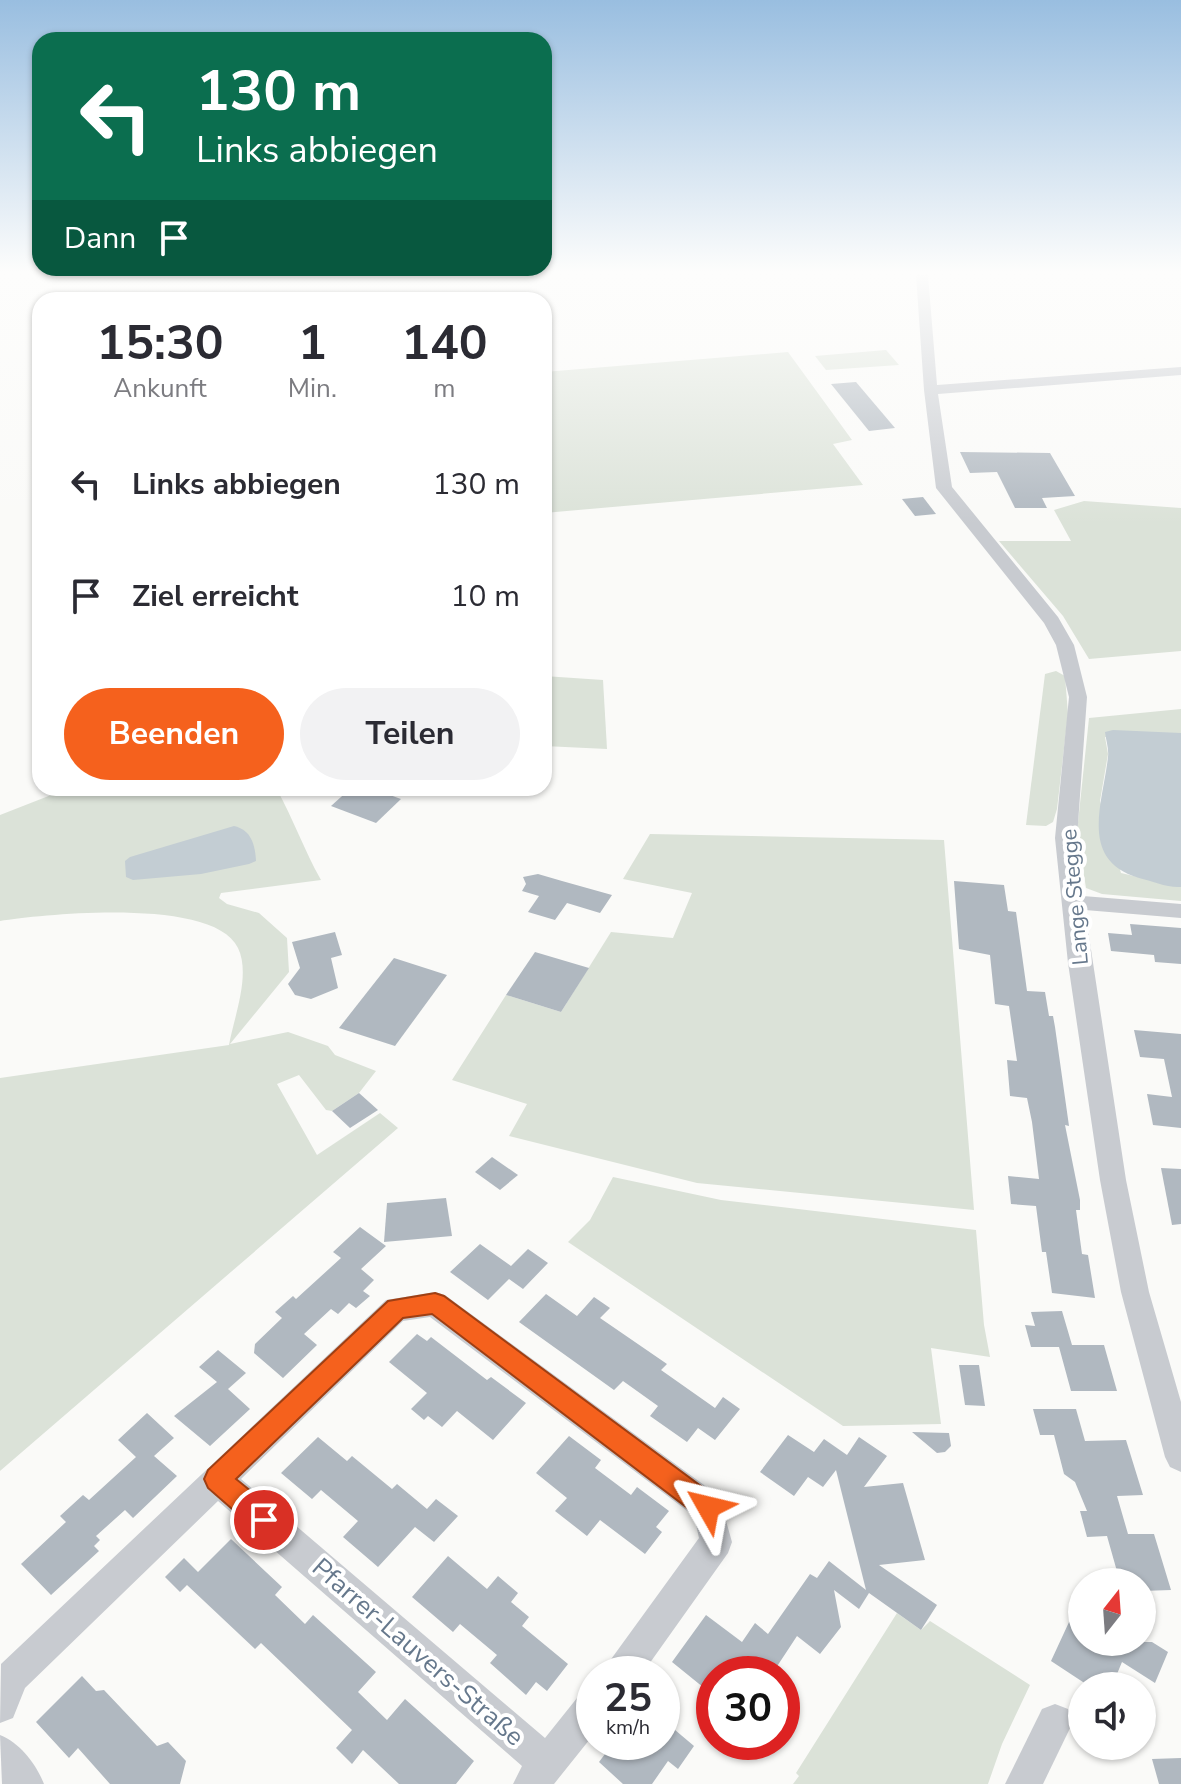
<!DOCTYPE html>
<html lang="de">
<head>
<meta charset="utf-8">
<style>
	:root { --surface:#fff; --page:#f2f2f3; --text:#2b2b33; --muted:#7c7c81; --accent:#f5611d }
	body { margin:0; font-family:"Nunito Sans",sans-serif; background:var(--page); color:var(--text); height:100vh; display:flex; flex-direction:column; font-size:30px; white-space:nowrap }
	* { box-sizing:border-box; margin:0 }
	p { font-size:26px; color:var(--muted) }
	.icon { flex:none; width:44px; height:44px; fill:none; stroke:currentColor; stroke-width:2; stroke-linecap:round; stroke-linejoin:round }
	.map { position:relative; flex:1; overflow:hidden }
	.panel { position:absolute; left:32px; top:292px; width:520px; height:504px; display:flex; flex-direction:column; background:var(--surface); border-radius:24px; box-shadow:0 2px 6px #0004 }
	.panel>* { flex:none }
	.hud { position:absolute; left:32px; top:32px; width:520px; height:244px; border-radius:24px; box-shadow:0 2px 6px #0004; background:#0b6e4f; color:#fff; overflow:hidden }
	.needle { width:52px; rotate:17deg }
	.buttons { position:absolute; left:1068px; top:1568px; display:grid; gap:16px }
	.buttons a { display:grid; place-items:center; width:88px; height:88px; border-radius:50%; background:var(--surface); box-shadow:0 2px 6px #0004; font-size:40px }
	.speed { position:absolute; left:576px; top:1656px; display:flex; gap:16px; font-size:40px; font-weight:700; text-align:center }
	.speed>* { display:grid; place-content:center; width:104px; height:104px; border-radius:50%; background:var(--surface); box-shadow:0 2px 6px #0004; line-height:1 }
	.speed small { font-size:20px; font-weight:400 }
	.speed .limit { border:12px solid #d22; background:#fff; color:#111 }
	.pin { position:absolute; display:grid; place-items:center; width:68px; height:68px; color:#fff; margin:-34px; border:4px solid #fff; border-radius:50%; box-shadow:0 2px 8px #0007 }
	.me { position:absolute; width:88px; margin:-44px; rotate:307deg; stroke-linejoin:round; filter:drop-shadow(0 0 6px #0008) }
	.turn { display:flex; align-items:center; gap:28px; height:168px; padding:0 32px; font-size:36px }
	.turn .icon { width:104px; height:104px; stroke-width:2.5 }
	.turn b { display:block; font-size:56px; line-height:68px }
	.then { display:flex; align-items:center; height:76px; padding:0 32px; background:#0003; gap:16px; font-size:30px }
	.eta { display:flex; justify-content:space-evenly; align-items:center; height:136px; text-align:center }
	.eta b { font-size:48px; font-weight:700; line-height:56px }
	.primary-button { display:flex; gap:16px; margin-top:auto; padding:16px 32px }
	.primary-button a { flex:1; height:92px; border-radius:48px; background:var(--accent); color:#fff; font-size:32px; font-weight:700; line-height:92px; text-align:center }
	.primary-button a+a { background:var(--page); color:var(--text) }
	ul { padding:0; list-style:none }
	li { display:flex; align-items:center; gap:24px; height:112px; padding:0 32px }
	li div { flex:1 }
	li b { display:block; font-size:30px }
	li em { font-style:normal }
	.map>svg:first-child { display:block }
</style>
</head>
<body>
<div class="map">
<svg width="1181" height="1784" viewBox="0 0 1181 1784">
	<rect width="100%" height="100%" fill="#fafaf8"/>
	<!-- green -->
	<g fill="#dbe2d8">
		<path d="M886 350 899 365 826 370 815 356Z"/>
		<path d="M788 352 852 440 833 444 863 485 544 513V372Z"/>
		<path d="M1084 501 1181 508V651L1089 659 1063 616 999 541H1071L1054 510Z"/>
		<path d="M1056 671 1065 676 1068 714 1057 809 1053 822 1046 826 1026 825 1045 674Z"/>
		<path d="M544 676 603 680 607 749 544 746Z"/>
		<path d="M1181 709V733L1105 737 1108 754 1100 801 1121 873 1181 887V901L1102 894 1086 888 1077 832 1089 718Z"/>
		<path d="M69 788H276C293 818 304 850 321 880L221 893 219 898 227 904 259 913 287 938 289 972 230 1044 288 1032 328 1046 335 1055 376 1071 359 1093 332 1111 326 1110 299 1075 277 1084 317 1155 380 1113 398 1128 0 1471V1078L229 1045C234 1017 251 975 238 948 214 897 46 914 0 921V815Z"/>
		<path d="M650 834 944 840 974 1210 697 1183 509 1136 527 1104 452 1080 506 995 561 1012 611 932 673 938 692 893 623 879Z"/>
		<path d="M613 1177 721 1200 976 1230 984 1325 990 1357 931 1348 941 1424 843 1426 568 1242 590 1220Z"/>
		<path d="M897 1613 921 1630 930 1621 1030 1685 1002 1744 988 1784H793L799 1776 796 1773Z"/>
	</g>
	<!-- water -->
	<g fill="#c3cdd3">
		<path d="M1113 730 1181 733V887C1167 888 1152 881 1139 878 1078 860 1103 803 1108 757 1109 748 1106 741 1105 732Z"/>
		<path d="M234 826C251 830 255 844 256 861L249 864 201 874 133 880 126 877 125 861 130 857Z"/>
	</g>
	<!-- building -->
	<g fill="#b0b8c0">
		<path d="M856 382 895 428 869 431 831 384Z"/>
		<path d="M960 452 1050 453 1075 496 1042 498 1047 508H1015L997 472 970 473Z"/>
		<path d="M923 497 936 514 915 516 902 499Z"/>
		<path d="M351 788H370L401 799 376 823 331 806Z"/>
		<path d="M538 874 562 881 612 895 600 913 567 903 555 920 528 912 539 896 522 891 526 884 523 877Z"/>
		<path d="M954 881 1004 885 1008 911 1016 912 1027 991 1045 992 1049 1016H1053L1055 1027 1069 1126 1065 1125 1080 1200V1210H1076L1082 1254 1088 1255 1095 1298 1052 1293 1046 1252H1042L1036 1206 1011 1204 1008 1176 1039 1179 1032 1122 1027 1098 1010 1096 1007 1060 1017 1061 1009 1006 995 1004 990 955 959 949Z"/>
		<path d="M1130 924 1181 928V964L1155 962 1154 955 1111 951 1108 933 1132 935Z"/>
		<path d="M335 932 342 955 331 958 338 988 311 999 295 995 288 984 300 968 292 942Z"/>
		<path d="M535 952 589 968 561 1012 506 995Z"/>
		<path d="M394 958 447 975 395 1046 339 1028Z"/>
		<path d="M1134 1030 1181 1034V1128L1153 1125 1147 1094 1172 1097 1164 1059 1140 1057Z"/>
		<path d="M359 1093 378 1110 350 1128 332 1111Z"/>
		<path d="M492 1157 518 1175 500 1190 475 1172Z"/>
		<path d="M1161 1168 1181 1169V1224L1172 1225Z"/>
		<path d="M446 1198 452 1236 384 1242 387 1203Z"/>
		<path d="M360 1227 386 1246 361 1269 374 1280 363 1291 370 1296 356 1308 349 1303 338 1314 331 1309 304 1334 317 1345 283 1378 254 1353 255 1344 282 1318 275 1312 293 1296 296 1299 341 1258 333 1252Z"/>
		<path d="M480 1244 511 1266 528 1249 548 1263 523 1289 509 1279 488 1300 450 1272Z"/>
		<path d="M546 1294 577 1316 594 1297 610 1308 600 1318 667 1364 661 1370 715 1408 723 1397 740 1409 715 1440 698 1428 687 1442 650 1416 658 1406 623 1381 614 1390 519 1322Z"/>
		<path d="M1062 1311 1072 1345H1104L1117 1391H1071L1059 1347H1031L1025 1325 1035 1326 1031 1312Z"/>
		<path d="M417 1334 427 1341 431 1337 487 1380 491 1377 526 1403 493 1440 457 1411 442 1427 428 1416 424 1420 411 1409 427 1393 389 1362Z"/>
		<path d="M218 1350 246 1373 228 1389 250 1409 210 1446 174 1416 217 1382 199 1367Z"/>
		<path d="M959 1365H979L985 1406 965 1405Z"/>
		<path d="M1033 1409H1076L1085 1441 1126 1440 1143 1495 1117 1496 1128 1534H1154L1171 1590 1142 1591V1582H1120L1107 1536 1087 1537 1080 1511H1087L1075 1482 1064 1474 1054 1435H1040Z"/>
		<path d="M147 1413 174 1438 154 1456 177 1476 133 1518 125 1510 96 1536 100 1540 94 1546 99 1551 51 1595 21 1564 66 1522 60 1516 83 1495 89 1500 136 1457 118 1440Z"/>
		<path d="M912 1432 949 1433 951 1446 945 1452 937 1453Z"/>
		<path d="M788 1435 814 1452 824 1439 847 1455 859 1437 887 1456 864 1487 903 1483 925 1560 879 1565 937 1605 921 1630 869 1593 859 1609 834 1590 841 1627 820 1654 797 1636 772 1674 746 1656 733 1674H714V1696L672 1662 706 1615 742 1642 755 1623 768 1634 810 1574 817 1578 829 1561 866 1590 836 1470 823 1487 808 1477 794 1496 760 1472Z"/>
		<path d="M569 1436 601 1460 595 1468 631 1495 637 1487 669 1511 656 1527 662 1532 645 1554 600 1520 587 1536 555 1511 567 1498 536 1473Z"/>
		<path d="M318 1437 347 1461 352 1456 392 1489 397 1484 427 1509 436 1499 458 1516 434 1542 415 1527 378 1567 343 1537 358 1521 321 1490 312 1499 281 1473Z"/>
		<path d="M231 1539 282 1587 275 1595 305 1624 313 1615 376 1672 358 1692 387 1720 405 1699 474 1761 456 1784H399L363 1750 352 1764 336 1748 352 1730 261 1643 255 1649 187 1585 180 1592 165 1577 184 1558 198 1572Z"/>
		<path d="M448 1556 487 1589 498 1576 518 1593 511 1602 529 1617 522 1626 568 1664 547 1691 536 1682 526 1695 490 1663 497 1655 460 1624 453 1632 412 1597Z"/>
		<path d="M1082 1594V1642H1106L1123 1653 1128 1642H1152L1168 1652 1155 1683 1122 1662 1112 1686H1089L1051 1661Z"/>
		<path d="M82 1676 96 1691 104 1690 157 1746 168 1742 186 1761 180 1784H110L78 1748 69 1758 36 1722Z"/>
		<path d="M662 1719 694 1746 678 1769 668 1761 652 1784H623L599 1762 614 1742H662Z"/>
		<path d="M1181 1758V1784H1159L1152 1759Z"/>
	</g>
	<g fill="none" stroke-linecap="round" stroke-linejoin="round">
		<!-- minor -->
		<g fill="#c8cbd0" fill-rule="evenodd">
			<path d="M916 275H928L937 385 1181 367V375L938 394 952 487 1058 617 1074 645 1087 697 1077 838 1083 896 1181 904V918L1085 910 1126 1180 1149 1292 1181 1402V1472L1170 1467 1165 1457 1121 1292 1100 1180 1068 963 1055 838 1069 697 1056 645 1044 623 936 488 924 390Z"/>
			<path d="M435 1292 445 1295 719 1496 732 1542 728 1553 642 1674H603L609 1662 699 1538 694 1516 430 1317 403 1321 241 1479 545 1738 581 1693 594 1688V1734L554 1784H513L522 1766 218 1501 25 1688 13 1718 0 1723 1 1664 386 1300Z"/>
			<path d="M1055 1704 1068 1709 1073 1722 1043 1784H1005L1042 1709Z"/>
			<path d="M0 1735C20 1743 36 1764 44 1784H2Z"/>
		</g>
	</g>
	<!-- sky -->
	<linearGradient id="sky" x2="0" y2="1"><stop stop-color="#99bee0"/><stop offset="0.52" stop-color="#fdfdfc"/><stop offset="1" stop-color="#fdfdfc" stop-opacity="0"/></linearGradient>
	<rect width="1181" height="524" fill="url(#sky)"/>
	<!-- route -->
	<path fill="#f5611d" stroke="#9f3f13" stroke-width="2" d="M435 1293 444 1296 717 1498 721 1507 717 1516 708 1519 698 1516 432 1314 403 1318 236 1479 274 1510 278 1520 274 1529 264 1533 255 1529 208 1488 204 1479 208 1470 388 1301Z"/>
	<g text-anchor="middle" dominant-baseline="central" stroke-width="8" stroke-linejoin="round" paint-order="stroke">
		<!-- street labels -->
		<g font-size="22" fill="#66788c" stroke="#fff">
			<text transform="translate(1075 897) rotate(-95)">Lange Stegge</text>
		</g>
		<!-- near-street labels -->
		<g font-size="26" fill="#66788c" stroke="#fff">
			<text transform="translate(418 1652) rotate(41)">Pfarrer-Lauvers-Straße</text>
		</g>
	</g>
</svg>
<div class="buttons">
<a><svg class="needle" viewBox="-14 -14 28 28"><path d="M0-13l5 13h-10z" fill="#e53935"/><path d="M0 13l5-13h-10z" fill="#7c7c81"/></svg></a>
<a><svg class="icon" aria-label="sound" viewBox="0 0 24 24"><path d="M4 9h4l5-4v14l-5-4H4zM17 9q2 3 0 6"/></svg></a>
</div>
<div class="speed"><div>25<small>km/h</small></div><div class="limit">30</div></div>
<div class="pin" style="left:264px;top:1520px;background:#d93025"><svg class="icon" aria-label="arrive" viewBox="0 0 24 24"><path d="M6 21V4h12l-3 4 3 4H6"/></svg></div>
<svg class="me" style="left:708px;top:1507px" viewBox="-20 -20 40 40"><path d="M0-17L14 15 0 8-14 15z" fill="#f5611d" stroke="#fff" stroke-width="4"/></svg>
<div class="hud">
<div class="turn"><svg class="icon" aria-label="left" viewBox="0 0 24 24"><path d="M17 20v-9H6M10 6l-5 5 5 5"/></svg><div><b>130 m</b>Links abbiegen</div></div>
<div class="then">Dann<svg class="icon" aria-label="arrive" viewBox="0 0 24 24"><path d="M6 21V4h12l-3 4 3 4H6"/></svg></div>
</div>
<section class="panel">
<div class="eta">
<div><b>15:30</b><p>Ankunft</p></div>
<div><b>1</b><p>Min.</p></div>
<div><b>140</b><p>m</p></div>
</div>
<ul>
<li><svg class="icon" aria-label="left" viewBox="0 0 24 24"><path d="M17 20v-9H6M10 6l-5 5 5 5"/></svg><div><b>Links abbiegen</b></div><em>130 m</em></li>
<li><svg class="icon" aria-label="arrive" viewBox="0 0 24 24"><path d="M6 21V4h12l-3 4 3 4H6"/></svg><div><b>Ziel erreicht</b></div><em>10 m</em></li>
</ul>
<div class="primary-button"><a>Beenden</a><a>Teilen</a></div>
</section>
</div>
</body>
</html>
